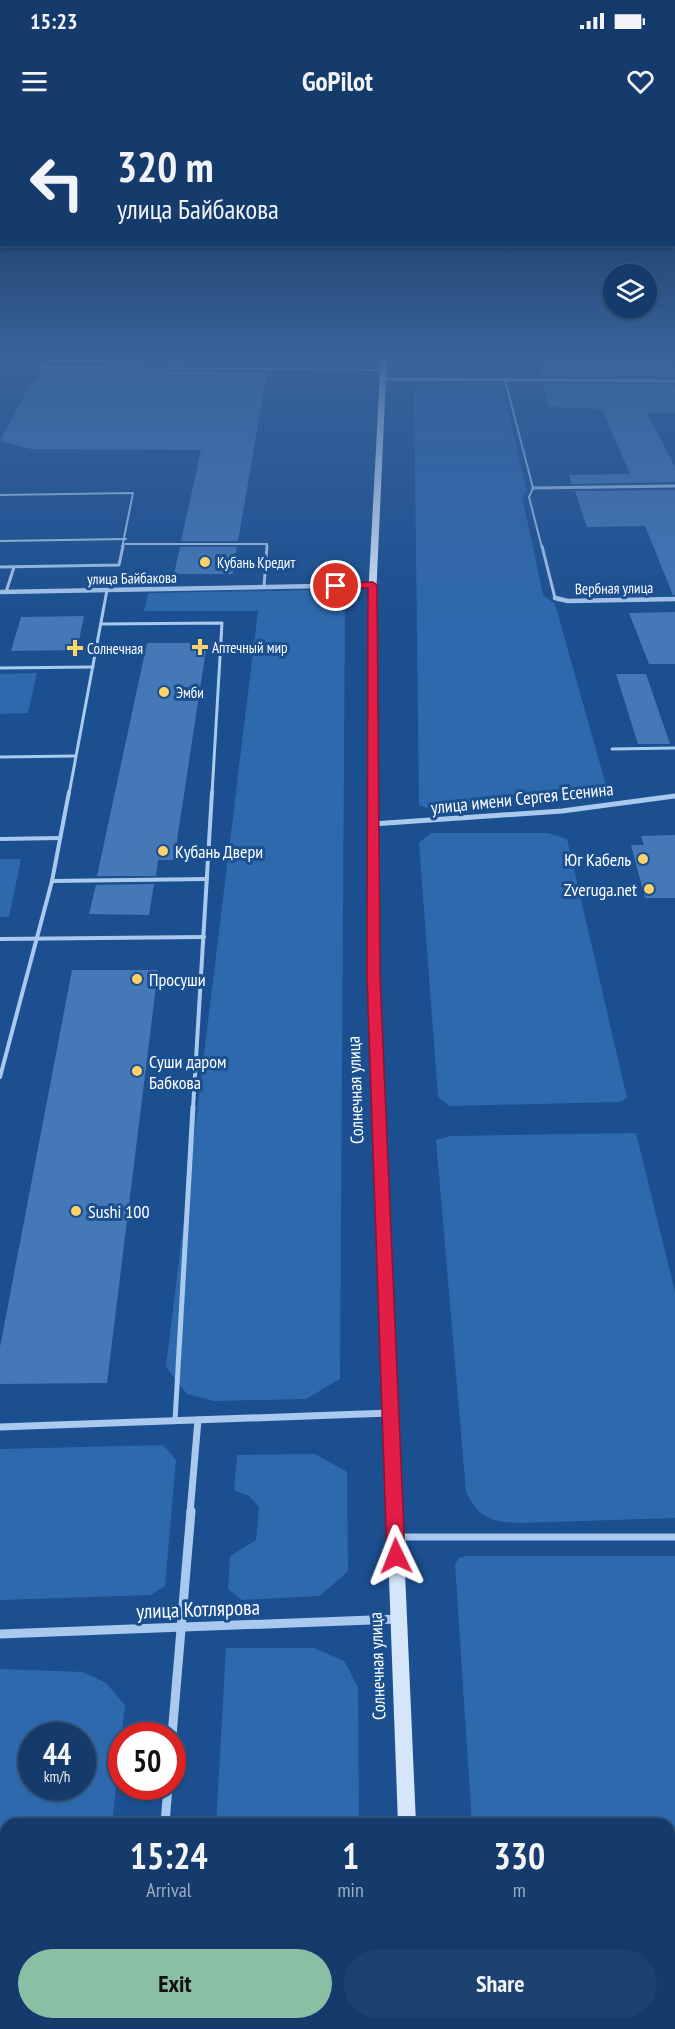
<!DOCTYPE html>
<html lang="en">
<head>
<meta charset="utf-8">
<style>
	:root { --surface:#143b6b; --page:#1d4271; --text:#f1f3f6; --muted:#9dadc1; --line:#33557e; --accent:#8abfa5 }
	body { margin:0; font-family:"PT Sans Narrow",sans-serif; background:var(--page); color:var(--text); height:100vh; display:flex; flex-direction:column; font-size:22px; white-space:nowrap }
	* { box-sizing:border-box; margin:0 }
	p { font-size:20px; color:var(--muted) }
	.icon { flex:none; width:33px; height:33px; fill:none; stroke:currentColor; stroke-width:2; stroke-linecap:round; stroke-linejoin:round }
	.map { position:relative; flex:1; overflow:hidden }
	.side { position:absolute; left:0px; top:1698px; width:675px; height:212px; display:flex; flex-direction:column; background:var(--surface); border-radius:18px 18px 0 0; box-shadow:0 2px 4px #0004,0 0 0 2px var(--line) }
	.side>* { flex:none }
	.banner { position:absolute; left:0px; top:0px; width:675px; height:126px; box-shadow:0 2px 4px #0004,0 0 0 2px var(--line); background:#143b6b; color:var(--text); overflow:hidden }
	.buttons { position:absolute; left:603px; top:144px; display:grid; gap:12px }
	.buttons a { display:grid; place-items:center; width:54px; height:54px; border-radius:50%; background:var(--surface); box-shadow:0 2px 4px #0004,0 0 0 2px var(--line); font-size:30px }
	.speed { position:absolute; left:18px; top:1602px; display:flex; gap:12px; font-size:30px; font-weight:700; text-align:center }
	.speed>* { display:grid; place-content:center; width:78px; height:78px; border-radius:50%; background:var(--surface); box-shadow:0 2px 4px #0004,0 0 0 2px var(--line); line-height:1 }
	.speed small { font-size:15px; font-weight:400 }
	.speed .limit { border:9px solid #d22; background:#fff; color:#111 }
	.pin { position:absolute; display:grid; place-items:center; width:51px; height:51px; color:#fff; margin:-26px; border:3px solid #fff; border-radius:50%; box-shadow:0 2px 6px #0007 }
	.me { position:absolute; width:66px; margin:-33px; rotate:358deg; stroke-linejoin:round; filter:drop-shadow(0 0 4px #0008) }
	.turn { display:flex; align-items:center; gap:21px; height:126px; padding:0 18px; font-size:27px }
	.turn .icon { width:78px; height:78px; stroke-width:2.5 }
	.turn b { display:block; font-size:42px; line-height:51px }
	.eta { display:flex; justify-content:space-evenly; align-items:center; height:102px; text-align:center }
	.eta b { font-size:36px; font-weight:700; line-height:42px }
	.cta { display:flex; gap:12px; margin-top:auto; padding:12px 18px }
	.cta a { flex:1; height:69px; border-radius:36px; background:var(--accent); color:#111; font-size:24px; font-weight:700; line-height:69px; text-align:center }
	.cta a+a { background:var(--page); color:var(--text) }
	.status { display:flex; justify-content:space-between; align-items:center; height:42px; padding:0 30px; background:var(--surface); direction:ltr }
	.status svg { height:16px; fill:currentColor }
	header { display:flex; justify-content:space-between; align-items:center; height:78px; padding:0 18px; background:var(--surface); font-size:27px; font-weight:700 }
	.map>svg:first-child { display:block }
</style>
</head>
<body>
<div class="status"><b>15:23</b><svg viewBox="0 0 49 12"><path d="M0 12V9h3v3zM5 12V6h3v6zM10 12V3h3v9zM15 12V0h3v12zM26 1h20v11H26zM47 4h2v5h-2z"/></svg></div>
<header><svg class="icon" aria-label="menu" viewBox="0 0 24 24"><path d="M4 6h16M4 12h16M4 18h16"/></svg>GoPilot<svg class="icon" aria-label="heart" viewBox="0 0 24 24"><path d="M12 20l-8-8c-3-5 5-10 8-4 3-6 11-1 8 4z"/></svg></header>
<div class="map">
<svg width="675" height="1909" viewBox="0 0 675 1909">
	<rect width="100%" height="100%" fill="#1b4f8f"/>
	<!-- green -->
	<g fill="#2e69ad" fill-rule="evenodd">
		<path d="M411 235H500L504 256H431L408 248Z"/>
		<path d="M434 263H501L527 371 522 376 543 475 555 484 609 676 435 691 419 685 414 268Z"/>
		<path d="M318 470 336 475 345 482 340 1259 306 1279 214 1281 187 1274 166 1247 258 491H144L148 473Z"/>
		<path d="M37 553 28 593 0 594V554Z"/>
		<path d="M431 713H548L567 719 627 978 619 982 450 986 438 977 419 723Z"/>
		<path d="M0 739H21L9 797H0Z"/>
		<path d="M636 1013 675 1172V1398L520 1403C491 1402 480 1399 466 1372L436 1020 451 1016Z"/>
		<path d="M163 1325 176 1340 165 1466 151 1475 0 1480V1329Z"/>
		<path d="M315 1334 347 1352 348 1451 320 1476 242 1480 228 1469 230 1436 256 1420 259 1387 249 1376 234 1370 237 1335Z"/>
		<path d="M466 1436H675V1909H486V1904H669V1704H472L455 1444 459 1438Z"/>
		<path d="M226 1528H314L344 1541 358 1567 359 1704H216Z"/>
		<path d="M0 1549 83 1552 106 1563 125 1585 112 1704H6V1904H89L88 1909H0ZM32 1616H82V1666H32Z"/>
		<rect x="207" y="1904" width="103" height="5"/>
	</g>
	<!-- building -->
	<g fill="#4478b7">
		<path d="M48 235H271L269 246 44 243Z"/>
		<path d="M537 235 675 236V257L542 256Z"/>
		<path d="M41 250 267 252 238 421H181L201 330 31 329 0 321 29 266 36 260Z"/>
		<path d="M544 264 675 265V293H647L675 347V362L572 364 569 355 630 354 602 289 549 287Z"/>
		<path d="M675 370V475H673L645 406 587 407 575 371Z"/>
		<path d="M180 427H237L233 454H174Z"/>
		<path d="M675 492V544H649L629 493Z"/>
		<path d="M84 496 77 530 11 531 21 497Z"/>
		<path d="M147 523H207L174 740H158L156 756H97Z"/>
		<path d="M616 554H646L670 624H638Z"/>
		<path d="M675 715V778H645L631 725H644L641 716Z"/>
		<path d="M154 764 149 795 89 794 96 765Z"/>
		<path d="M72 850H158L107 1263 0 1264V1227Z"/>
	</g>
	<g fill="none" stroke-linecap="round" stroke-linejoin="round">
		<!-- service-far4 -->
		<g stroke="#a9c9ee" stroke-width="2">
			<path d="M27 243 44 247 384 250"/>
			<path d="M505 260 533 368 529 377 542 428"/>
			<path d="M0 375 133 373 122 428"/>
			<path d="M0 421 126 419"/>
			<path d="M125 424H267V428"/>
		</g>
		<!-- service-far3 -->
		<g stroke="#a9c9ee" stroke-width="3">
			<path d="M542 426 555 478"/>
			<path d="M0 447 119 445 123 426"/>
			<path d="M264 467 267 426"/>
			<path d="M6 472 14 447"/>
			<path d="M101 504 222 503 212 674"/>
			<path d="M0 548 93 547"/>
			<path d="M612 629 675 628"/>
			<path d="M0 637 75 636"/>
			<path d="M69 674 107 470"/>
		</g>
		<!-- service-far2 -->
		<g stroke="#a9c9ee" stroke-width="4">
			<path d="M0 719 60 718"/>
			<path d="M52 761 207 759"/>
			<path d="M0 819 204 817"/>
			<path d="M0 957 52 761 69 672"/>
			<path d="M193 989 212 672"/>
		</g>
		<!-- service-far1 -->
		<path stroke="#a9c9ee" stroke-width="5" d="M175 1301 193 987"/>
		<!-- service -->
		<path stroke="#a9c9ee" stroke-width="7" d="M398 1417H675"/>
		<!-- minor-far4 -->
		<g stroke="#a9c9ee" stroke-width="3">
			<path d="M384 259 675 261"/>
			<path d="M533 368 675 366"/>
		</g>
		<!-- minor-far3 -->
		<g stroke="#a9c9ee" stroke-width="4.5">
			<path d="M0 472 373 465"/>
			<path d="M555 478 568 481 675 479"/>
		</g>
		<!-- minor-far2 -->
		<path stroke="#a9c9ee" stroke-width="5" d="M372 704 562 691 675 676"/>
		<!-- minor-far1 -->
		<g stroke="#a9c9ee" stroke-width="7">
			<path d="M0 1307 390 1293"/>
			<path d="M190 1393 198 1300"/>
		</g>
		<!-- minor -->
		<g stroke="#a9c9ee" stroke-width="9">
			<path d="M0 1514 398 1499"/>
			<path d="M172 1616 191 1391"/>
			<path d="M165 1704 168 1666"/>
			<path d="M140 1909 143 1904"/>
		</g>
		<!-- secondary -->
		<g fill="#d6e6fa" fill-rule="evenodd">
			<path d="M381 235H387L376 478 379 856 416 1704H398L367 856 368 478Z"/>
			<path d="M403 1904H423L424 1909H404Z"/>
		</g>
	</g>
	<!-- sky -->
	<linearGradient id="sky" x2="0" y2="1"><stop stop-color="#0f2b4f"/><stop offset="0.47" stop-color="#39639b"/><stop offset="1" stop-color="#39639b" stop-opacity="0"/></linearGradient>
	<rect width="675" height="502" fill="url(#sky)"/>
	<!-- route -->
	<path fill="#e11d48" stroke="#92132f" stroke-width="1.5" d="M373 462 377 465 380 856 405 1436 402 1442 396 1444 389 1442 387 1436 367 856 368 468H336L331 466 336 463Z"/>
	<!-- markers -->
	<g fill="#ffd166" stroke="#1b4f8f" stroke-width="2">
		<circle cx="205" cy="442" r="6"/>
		<path d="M197 518h6v6h6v6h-6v6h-6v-6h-6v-6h6z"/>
		<path d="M72 519h6v6h6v6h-6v6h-6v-6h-6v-6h6z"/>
		<circle cx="164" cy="572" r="6"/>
		<circle cx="163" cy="731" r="6"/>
		<circle cx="643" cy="739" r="6"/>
		<circle cx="649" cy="769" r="6"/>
		<circle cx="137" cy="859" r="6"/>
		<circle cx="137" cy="951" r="6"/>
		<circle cx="76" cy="1091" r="6"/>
	</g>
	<g text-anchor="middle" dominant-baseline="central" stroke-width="6" stroke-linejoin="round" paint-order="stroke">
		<!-- far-poi labels -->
		<g font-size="15" fill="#fff" stroke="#1b4f8f" text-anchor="start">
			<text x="217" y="442">Кубань Кредит</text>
			<text x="212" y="527">Аптечный мир</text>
			<text x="87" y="528">Солнечная</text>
			<text x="176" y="572">Эмби</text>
		</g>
		<!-- far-street labels -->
		<g font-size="15" fill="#fff" stroke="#1b4f8f">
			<text transform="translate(132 458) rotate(-1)">улица Байбакова</text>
			<text transform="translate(614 468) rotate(-1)">Вербная улица</text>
		</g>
		<!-- street labels -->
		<g font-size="18" fill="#fff" stroke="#1b4f8f">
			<text transform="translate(522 678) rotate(-6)">улица имени Сергея Есенина</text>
			<text transform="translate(355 970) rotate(-92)">Солнечная улица</text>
			<text transform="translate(377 1546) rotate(-92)">Солнечная улица</text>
		</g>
		<!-- poi labels -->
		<g font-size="18" fill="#fff" stroke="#1b4f8f" text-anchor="start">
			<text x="175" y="731">Кубань Двери</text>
			<text x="631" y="739" text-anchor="end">Юг Кабель</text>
			<text x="637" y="769" text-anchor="end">Zveruga.net</text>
			<text x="149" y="859">Просуши</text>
			<text x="149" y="941">Суши даром<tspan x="149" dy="21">Бабкова</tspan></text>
			<text x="88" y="1091">Sushi 100</text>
		</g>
		<!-- near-street labels -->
		<g font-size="21" fill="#fff" stroke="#1b4f8f">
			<text transform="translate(198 1489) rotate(-2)">улица Котлярова</text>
		</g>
	</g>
</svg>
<div class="buttons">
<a><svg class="icon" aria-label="layers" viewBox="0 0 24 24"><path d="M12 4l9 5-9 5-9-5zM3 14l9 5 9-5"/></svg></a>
</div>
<div class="speed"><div>44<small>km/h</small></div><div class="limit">50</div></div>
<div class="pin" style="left:336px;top:466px;background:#d93025"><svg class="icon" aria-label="arrive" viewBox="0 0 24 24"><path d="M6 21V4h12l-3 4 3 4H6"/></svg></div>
<svg class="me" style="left:396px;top:1436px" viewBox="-20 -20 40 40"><path d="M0-17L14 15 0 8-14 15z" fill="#e11d48" stroke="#fff" stroke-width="4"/></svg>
<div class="banner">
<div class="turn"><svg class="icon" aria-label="left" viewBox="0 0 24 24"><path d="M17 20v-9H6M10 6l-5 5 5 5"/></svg><div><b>320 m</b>улица Байбакова</div></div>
</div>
<section class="side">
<div class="eta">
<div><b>15:24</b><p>Arrival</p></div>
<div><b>1</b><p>min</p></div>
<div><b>330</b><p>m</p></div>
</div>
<div class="cta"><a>Exit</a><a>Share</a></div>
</section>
</div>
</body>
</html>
